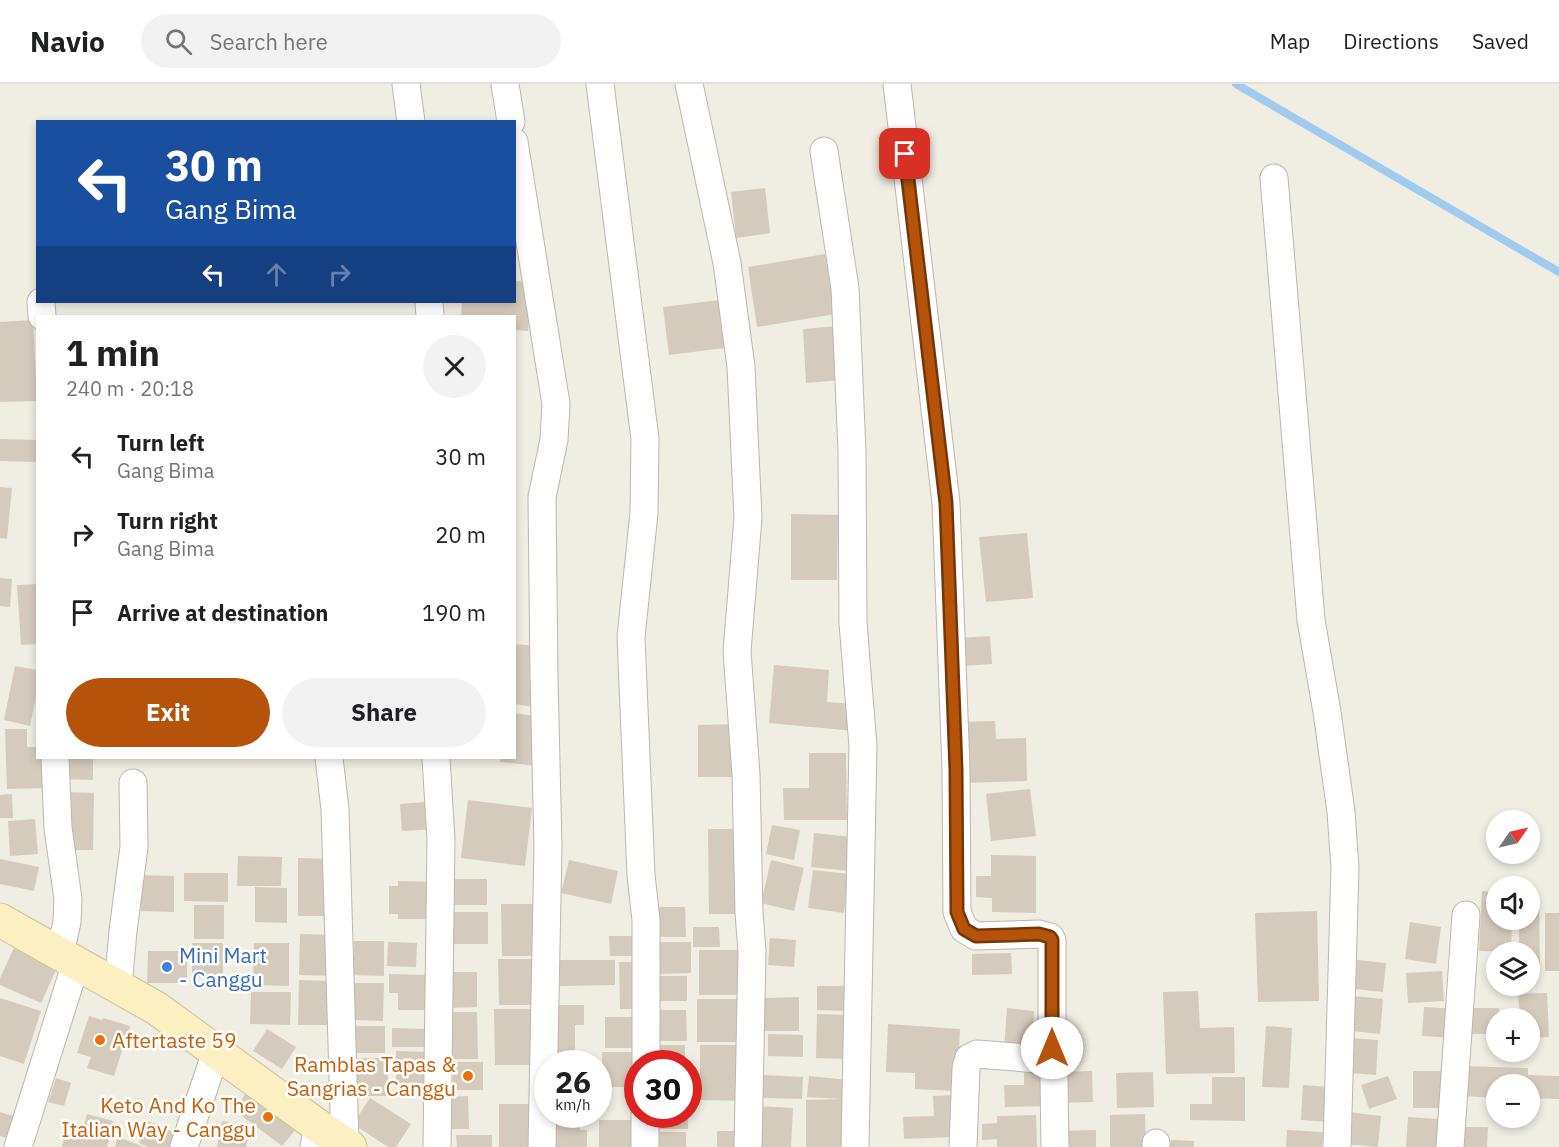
<!DOCTYPE html>
<html lang="en">
<head>
<meta charset="utf-8">
<style>
	:root { --surface:#fff; --page:#f2f2f2; --text:#202124; --muted:#757577; --line:#e0e0e0; --accent:#b45309 }
	body { margin:0; font-family:"IBM Plex Sans",sans-serif; background:var(--page); color:var(--text); height:100vh; display:flex; flex-direction:column; font-size:22px; white-space:nowrap }
	* { box-sizing:border-box; margin:0 }
	p { font-size:20px; color:var(--muted) }
	.icon { flex:none; width:33px; height:33px; fill:none; stroke:currentColor; stroke-width:2; stroke-linecap:round; stroke-linejoin:round }
	.map { position:relative; flex:1; overflow:hidden }
	.panel { position:absolute; left:36px; top:231px; width:480px; height:444px; display:flex; flex-direction:column; background:var(--surface); border-radius:0px; box-shadow:0 3px 9px #0003 }
	.panel>* { flex:none }
	.top-card { position:absolute; left:36px; top:36px; width:480px; height:183px; border-radius:0px; box-shadow:0 3px 9px #0003; background:#1a4fa0; color:#fff; overflow:hidden }
	.needle { width:39px; rotate:56deg }
	.buttons { position:absolute; left:1486px; top:726px; display:grid; gap:12px }
	.buttons a { display:grid; place-items:center; width:54px; height:54px; border-radius:50%; background:var(--surface); box-shadow:0 3px 9px #0003; font-size:30px }
	.speed { position:absolute; left:534px; top:966px; display:flex; gap:12px; font-size:30px; font-weight:700; text-align:center }
	.speed>* { display:grid; place-content:center; width:78px; height:78px; border-radius:50%; background:var(--surface); box-shadow:0 3px 9px #0003; line-height:1 }
	.speed small { font-size:15px; font-weight:400 }
	.speed .limit { border:9px solid #d22; background:#fff; color:#111 }
	.pin { position:absolute; display:grid; place-items:center; width:51px; height:51px; color:#fff; margin:-26px; border-radius:12px; box-shadow:0 3px 9px #0006 }
	.me { position:absolute; width:66px; margin:-33px; rotate:0deg; stroke-linejoin:round; filter:drop-shadow(0 0 4px #0008) }
	.turn { display:flex; align-items:center; gap:21px; height:126px; padding:0 30px; font-size:27px }
	.turn .icon { width:78px; height:78px; stroke-width:2.5 }
	.turn b { display:block; font-size:42px; line-height:51px }
	.lanes { display:flex; align-items:center; height:57px; padding:0 30px; background:#0003; justify-content:center; gap:30px; direction:ltr }
	.lanes .off { opacity:.35 }
	.round { display:grid; place-items:center; flex:none; width:63px; height:63px; border-radius:32px; background:var(--page) }
	.overview { display:flex; align-items:center; justify-content:space-between; height:102px; padding:0 30px }
	h1 { font-size:36px; font-weight:800; line-height:45px }
	.button { display:flex; gap:12px; margin-top:auto; padding:12px 30px }
	.button a { flex:1; height:69px; border-radius:36px; background:var(--accent); color:#fff; font-size:24px; font-weight:800; line-height:69px; text-align:center }
	.button a+a { background:var(--page); color:var(--text) }
	ul { padding:0; list-style:none }
	li { display:flex; align-items:center; gap:18px; height:78px; padding:0 30px }
	li div { flex:1 }
	li b { display:block; font-size:22px }
	li em { font-style:normal }
	header { display:flex; align-items:center; gap:36px; box-sizing:border-box; height:84px; padding:0 30px; background:var(--surface); border-bottom:2px solid var(--line) }
	header strong { font-size:28px }
	nav { display:flex; gap:33px; margin-inline-start:auto; font-size:21px }
	.search { width:420px; height:54px; background:var(--page); display:flex; align-items:center; gap:15px; box-sizing:border-box; padding:0 21px; border-radius:33px; color:var(--muted); font-size:22px }
	.map>svg:first-child { display:block }
</style>
</head>
<body>
<header>
<strong>Navio</strong>
<div class="search"><svg class="icon" aria-label="search" viewBox="0 0 24 24"><circle cx="10" cy="10" r="6"/><path d="M15 15l6 6"/></svg>Search here</div>
<nav><a>Map</a><a>Directions</a><a>Saved</a></nav>
</header>
<div class="map">
<svg width="1559" height="1063" viewBox="0 0 1559 1063">
	<rect width="100%" height="100%" fill="#f0ede3"/>
	<g fill="none" stroke-linecap="round" stroke-linejoin="round">
		<!-- stream -->
		<path stroke="#a1cbec" stroke-width="8" d="M1236 0 1559 188"/>
	</g>
	<!-- building -->
	<g fill="#d4cbbc">
		<path d="M765 104 770 149 736 154 731 108Z"/>
		<path d="M825 170 835 230 757 243 748 183Z"/>
		<path d="M514 197 531 198 528 247 514 246V232H461L462 218H514Z"/>
		<path d="M727 215 733 263 669 271 663 223Z"/>
		<path d="M33 236 37 317 0 318V238Z"/>
		<path d="M838 242 842 296 806 299 803 245Z"/>
		<path d="M0 355 36 356V378L0 377Z"/>
		<path d="M0 403 12 404 7 455 0 454Z"/>
		<path d="M791 430 838 431 837 496H791Z"/>
		<path d="M1027 449 1033 514 986 518 979 453Z"/>
		<path d="M0 494 12 495 10 523 0 522Z"/>
		<path d="M38 500V560L21 561 17 501Z"/>
		<path d="M990 552 992 580 963 582 960 554Z"/>
		<path d="M514 560 540 562 533 623 514 620Z"/>
		<path d="M774 581 829 586 827 618 856 620 854 647 769 639Z"/>
		<path d="M15 582 38 586V604L30 642 4 636Z"/>
		<path d="M514 629 543 633 537 682 500 678V674H514Z"/>
		<path d="M995 637 996 655 1026 654 1027 697 962 699 960 638Z"/>
		<path d="M740 640 741 693H698V641Z"/>
		<path d="M5 645H27V663H38V674H44L45 704 7 705Z"/>
		<path d="M809 669H846L847 736H784L783 704H809Z"/>
		<path d="M59 674H93V696L59 695Z"/>
		<path d="M1030 705 1036 752 991 757 986 710Z"/>
		<path d="M64 708 94 709 93 766H64Z"/>
		<path d="M12 710 13 734H0V711Z"/>
		<path d="M468 716 532 724 525 782 461 774Z"/>
		<path d="M438 717 440 745 402 747 400 720Z"/>
		<path d="M35 735 38 770 10 772 8 737Z"/>
		<path d="M772 741 800 746 794 776 766 770Z"/>
		<path d="M708 745H743L742 830H709Z"/>
		<path d="M814 749 852 753 849 787 811 783Z"/>
		<path d="M991 771 1036 772V829L992 828V814L976 813V792H991Z"/>
		<path d="M238 772 282 773 281 802H237Z"/>
		<path d="M298 774 331 775 330 832H298Z"/>
		<path d="M0 775 39 783 34 807 0 800Z"/>
		<path d="M569 776 618 787 611 820 561 809Z"/>
		<path d="M771 776 804 784 794 827 761 819Z"/>
		<path d="M813 786 849 790 844 829 808 824Z"/>
		<path d="M184 789H228V818L184 817Z"/>
		<path d="M142 791 174 792V828L141 827Z"/>
		<rect x="450" y="795" width="37" height="26"/>
		<path d="M398 797 436 798 435 835H398V830H389V802H398Z"/>
		<path d="M255 803 287 804V839L255 838Z"/>
		<path d="M1482 807 1497 808V836H1512L1511 868 1479 867Z"/>
		<path d="M1530 817H1539L1540 881 1530 882V868H1519V836H1530Z"/>
		<path d="M501 820H543V872H502Z"/>
		<rect x="194" y="821" width="30" height="34"/>
		<path d="M654 823H685L686 853H654Z"/>
		<path d="M1317 827 1319 917 1258 918 1255 829Z"/>
		<path d="M453 828H488V860H454Z"/>
		<rect x="1545" y="829" width="14" height="58"/>
		<path d="M1410 838 1441 843 1436 880 1405 875Z"/>
		<path d="M693 843H719L720 863H693Z"/>
		<path d="M300 850 337 851 336 892 299 891Z"/>
		<path d="M609 852H644V872H610Z"/>
		<path d="M770 854 796 856 794 883 768 881Z"/>
		<path d="M354 857H384V892L354 891Z"/>
		<path d="M388 858 417 859 416 883 387 882Z"/>
		<path d="M657 858H691V889L657 890Z"/>
		<rect x="192" y="859" width="31" height="34"/>
		<path d="M254 859H289V902L253 901Z"/>
		<path d="M14 864 57 884 41 919 0 901V894Z"/>
		<rect x="699" y="866" width="47" height="45"/>
		<path d="M148 867H187V899H147Z"/>
		<path d="M1011 869 1012 890 972 891V870Z"/>
		<path d="M498 875H539V921H499Z"/>
		<path d="M560 876H615V901L560 902Z"/>
		<path d="M1357 876 1386 879 1383 908 1354 905Z"/>
		<path d="M619 878H644V925H620Z"/>
		<path d="M1442 887 1444 917 1408 919 1406 889Z"/>
		<path d="M448 888H477V923L448 924Z"/>
		<path d="M389 890 426 891 425 926H398V909H389Z"/>
		<rect x="652" y="892" width="35" height="25"/>
		<path d="M299 896 333 897 332 941H298Z"/>
		<path d="M354 899H384L383 937 354 936Z"/>
		<path d="M817 902H848V927L817 926Z"/>
		<path d="M1198 907 1200 944 1234 943 1235 989 1166 990 1163 908Z"/>
		<path d="M251 908H291L290 941 250 940Z"/>
		<path d="M1547 909 1549 953 1530 954V934H1520L1518 910Z"/>
		<path d="M1355 912 1383 915 1380 950 1352 947Z"/>
		<path d="M799 913V947H764V914Z"/>
		<path d="M0 914 41 927 24 980 0 972Z"/>
		<rect x="697" y="915" width="44" height="43"/>
		<path d="M554 921H584V941H575V972H556Z"/>
		<path d="M1424 923 1457 925 1455 954 1422 952Z"/>
		<path d="M1007 924 1034 927 1032 969 1004 967Z"/>
		<path d="M1464 924H1499L1497 950H1464Z"/>
		<path d="M494 925H535L536 981H495Z"/>
		<path d="M652 926H686L687 957H652Z"/>
		<path d="M444 928H477L478 975H445Z"/>
		<path d="M817 930 848 931 847 975 816 974Z"/>
		<path d="M89 932 102 936 103 934 130 942 114 992 87 984 91 973 77 969Z"/>
		<rect x="605" y="933" width="36" height="31"/>
		<path d="M888 940 960 945 957 1007 915 1005V989L886 988Z"/>
		<path d="M356 942H385V969H355Z"/>
		<path d="M1266 942 1292 944 1289 1004 1262 1003Z"/>
		<path d="M392 944 424 945 425 963H392Z"/>
		<path d="M267 945 296 963 282 985 253 967Z"/>
		<path d="M768 950 803 951V973L768 972Z"/>
		<path d="M1351 954 1378 956 1376 991 1349 989Z"/>
		<rect x="650" y="961" width="35" height="19"/>
		<path d="M700 961H746L747 1017 700 1016Z"/>
		<path d="M396 967 430 968V999H396Z"/>
		<path d="M602 968H640L638 980V1003H603Z"/>
		<rect x="355" y="974" width="33" height="38"/>
		<rect x="552" y="975" width="40" height="5"/>
		<rect x="453" y="978" width="30" height="28"/>
		<path d="M1463 982 1528 984V991L1559 992V1015L1530 1014V1000H1497V1014L1462 1012Z"/>
		<path d="M1024 983H1051L1052 1022 1005 1023 1004 1001H1024Z"/>
		<path d="M1092 987 1093 1018 1059 1019 1058 988Z"/>
		<rect x="1413" y="987" width="37" height="37"/>
		<path d="M1153 988 1154 1023 1117 1024 1116 989Z"/>
		<path d="M763 991 803 993 802 1015 762 1014Z"/>
		<path d="M809 992 848 996 847 1063H806V1016L842 1015 807 1013Z"/>
		<path d="M1388 992 1397 1015 1369 1025 1361 1001Z"/>
		<path d="M1212 993H1245V1037L1190 1036V1020H1212Z"/>
		<path d="M56 994 71 999 64 1022 48 1018Z"/>
		<path d="M1303 1001 1330 1003 1328 1038 1301 1036Z"/>
		<path d="M247 1008 296 1045 282 1062 234 1026Z"/>
		<path d="M953 1011 954 1053 904 1055 903 1033 934 1032 933 1012Z"/>
		<path d="M468 1012 469 1045H447V1013Z"/>
		<path d="M370 1014 411 1040 396 1063H388L353 1040Z"/>
		<rect x="499" y="1020" width="40" height="43"/>
		<path d="M758 1022 793 1024 791 1063H756Z"/>
		<path d="M0 1028 13 1032 6 1054 0 1052Z"/>
		<path d="M1349 1028 1381 1032 1378 1063 1345 1060Z"/>
		<path d="M87 1030 113 1037 107 1063H62L65 1049 81 1053Z"/>
		<path d="M550 1030H580V1046H587V1063H551Z"/>
		<rect x="651" y="1030" width="37" height="15"/>
		<path d="M1145 1030 1146 1063H1110V1031Z"/>
		<path d="M1036 1031 1037 1063H997V1055L982 1056V1040L997 1039V1032Z"/>
		<path d="M1408 1033 1438 1035 1437 1063H1406Z"/>
		<rect x="599" y="1036" width="41" height="27"/>
		<path d="M148 1037 178 1050 173 1063H148L139 1059Z"/>
		<path d="M222 1037 250 1042 246 1063H217Z"/>
		<path d="M1463 1043H1488L1487 1063H1463Z"/>
		<path d="M1096 1046V1063H1058L1057 1047Z"/>
		<path d="M1287 1046 1323 1048 1322 1063H1286Z"/>
		<rect x="717" y="1047" width="28" height="16"/>
		<path d="M648 1048H686V1063H649Z"/>
		<path d="M456 1051H492V1063H457Z"/>
		<path d="M118 1053 144 1063H115Z"/>
		<path d="M1171 1056 1194 1057V1063H1170Z"/>
	</g>
	<g fill="none" stroke-linecap="round" stroke-linejoin="round">
		<!-- street casing -->
		<g stroke="#beb7a9" stroke-width="29">
			<g id="street">
				<path d="M406 0 411 38"/>
				<path d="M505 0 511 38"/>
				<path d="M600 0 645 355 644 429 631 553 641 791 646 836V980"/>
				<path d="M689 0 727 179 741 283 748 434 737 567 746 690 749 829 752 867 748 1063"/>
				<path d="M897 0 946 419 956 685 957 828 964 845 976 852 1039 850 1050 853 1052 856V964L1047 972 1039 975 977 970 969 974 966 984 963 1063"/>
				<path d="M514 58 556 320 554 356 542 413 544 593 548 763 542 1063"/>
				<path d="M824 67 845 204 852 368 853 539 863 662 855 1063"/>
				<path d="M1274 94 1311 536 1327 628 1341 728 1345 784 1337 1063"/>
				<path d="M41 218 42 232"/>
				<path d="M429 218 430 232"/>
				<path d="M55 674 58 744 68 815 67 838 60 869"/>
				<path d="M329 674 335 725 345 1060"/>
				<path d="M436 674 441 755 437 1063"/>
				<path d="M118 902 123 847 134 763 133 699"/>
				<path d="M1054 994 1055 1063"/>
				<path d="M18 1063 76 879"/>
				<path d="M184 1063 216 968"/>
				<path d="M314 1063 318 1042"/>
				<path d="M645 1063V1030"/>
				<path d="M1156 1063V1059"/>
				<path d="M1450 1063 1466 831"/>
			</g>
		</g>
		<!-- secondary casing -->
		<g stroke="#cfc095" stroke-width="35">
			<path id="secondary" d="M0 836 156 924 318 1042 350 1063"/>
		</g>
		<!-- street -->
		<use href="#street" stroke="#fff" stroke-width="27"/>
		<!-- secondary -->
		<use href="#secondary" stroke="#fcefc2" stroke-width="33"/>
	</g>
	<g fill="none" stroke-linecap="round" stroke-linejoin="round">
		<!-- route casing -->
		<g stroke="#753606" stroke-width="15">
			<path id="route" d="M905 70 946 419 956 686 957 828 964 845 976 852 1039 850 1050 853 1052 856V964"/>
		</g>
		<!-- route -->
		<use href="#route" stroke="#b45309" stroke-width="10"/>
	</g>
	<!-- markers -->
	<circle fill="#3f7fe0" stroke="#fff" stroke-width="2" cx="167" cy="883" r="6"/>
	<g fill="#e8710a" stroke="#fff" stroke-width="2">
		<circle cx="100" cy="956" r="6"/>
		<circle cx="468" cy="992" r="6"/>
		<circle cx="268" cy="1033" r="6"/>
	</g>
	<g text-anchor="middle" dominant-baseline="central" stroke-width="5" stroke-linejoin="round" paint-order="stroke">
		<!-- shop labels -->
		<g font-size="21" fill="#366cbe" stroke="#fff" text-anchor="start">
			<text x="179" y="871">Mini Mart<tspan x="179" dy="24">- Canggu</tspan></text>
		</g>
		<!-- food labels -->
		<g font-size="21" fill="#c56008" stroke="#fff" text-anchor="end">
			<text x="112" y="956" text-anchor="start">Aftertaste 59</text>
			<text x="456" y="980">Ramblas Tapas &amp;<tspan x="456" dy="24">Sangrias - Canggu</tspan></text>
			<text x="256" y="1021">Keto And Ko The<tspan x="256" dy="24">Italian Way - Canggu</tspan></text>
		</g>
	</g>
</svg>
<div class="buttons">
<a><svg class="needle" viewBox="-14 -14 28 28"><path d="M0-13l5 13h-10z" fill="#e53935"/><path d="M0 13l5-13h-10z" fill="#757577"/></svg></a>
<a><svg class="icon" aria-label="sound" viewBox="0 0 24 24"><path d="M4 9h4l5-4v14l-5-4H4zM17 9q2 3 0 6"/></svg></a>
<a><svg class="icon" aria-label="layers" viewBox="0 0 24 24"><path d="M12 4l9 5-9 5-9-5zM3 14l9 5 9-5"/></svg></a>
<a>+</a>
<a>−</a>
</div>
<div class="speed"><div>26<small>km/h</small></div><div class="limit">30</div></div>
<div class="pin" style="left:905px;top:70px;background:#d93025"><svg class="icon" aria-label="arrive" viewBox="0 0 24 24"><path d="M6 21V4h12l-3 4 3 4H6"/></svg></div>
<svg class="me" style="left:1052px;top:964px" viewBox="-20 -20 40 40"><circle r="19" fill="#fff"/><path d="M0-13L10 11 0 6-10 11z" fill="#b45309"/></svg>
<div class="top-card">
<div class="turn"><svg class="icon" aria-label="left" viewBox="0 0 24 24"><path d="M17 20v-9H6M10 6l-5 5 5 5"/></svg><div><b>30 m</b>Gang Bima</div></div>
<div class="lanes"><svg class="icon" aria-label="left" viewBox="0 0 24 24"><path d="M17 20v-9H6M10 6l-5 5 5 5"/></svg><svg class="icon off" aria-label="ahead" viewBox="0 0 24 24"><path d="M12 20V5M6 11l6-6 6 6"/></svg><svg class="icon off" aria-label="right" viewBox="0 0 24 24"><path d="M7 20v-9h11M14 6l5 5-5 5"/></svg></div>
</div>
<section class="panel">
<div class="overview"><div><h1>1 min</h1><p>240 m · 20:18</p></div><a class="round"><svg class="icon" aria-label="close" viewBox="0 0 24 24"><path d="M6 6l12 12M18 6L6 18"/></svg></a></div>
<ul>
<li><svg class="icon" aria-label="left" viewBox="0 0 24 24"><path d="M17 20v-9H6M10 6l-5 5 5 5"/></svg><div><b>Turn left</b><p>Gang Bima</p></div><em>30 m</em></li>
<li><svg class="icon" aria-label="right" viewBox="0 0 24 24"><path d="M7 20v-9h11M14 6l5 5-5 5"/></svg><div><b>Turn right</b><p>Gang Bima</p></div><em>20 m</em></li>
<li><svg class="icon" aria-label="arrive" viewBox="0 0 24 24"><path d="M6 21V4h12l-3 4 3 4H6"/></svg><div><b>Arrive at destination</b></div><em>190 m</em></li>
</ul>
<div class="button"><a>Exit</a><a>Share</a></div>
</section>
</div>
</body>
</html>
